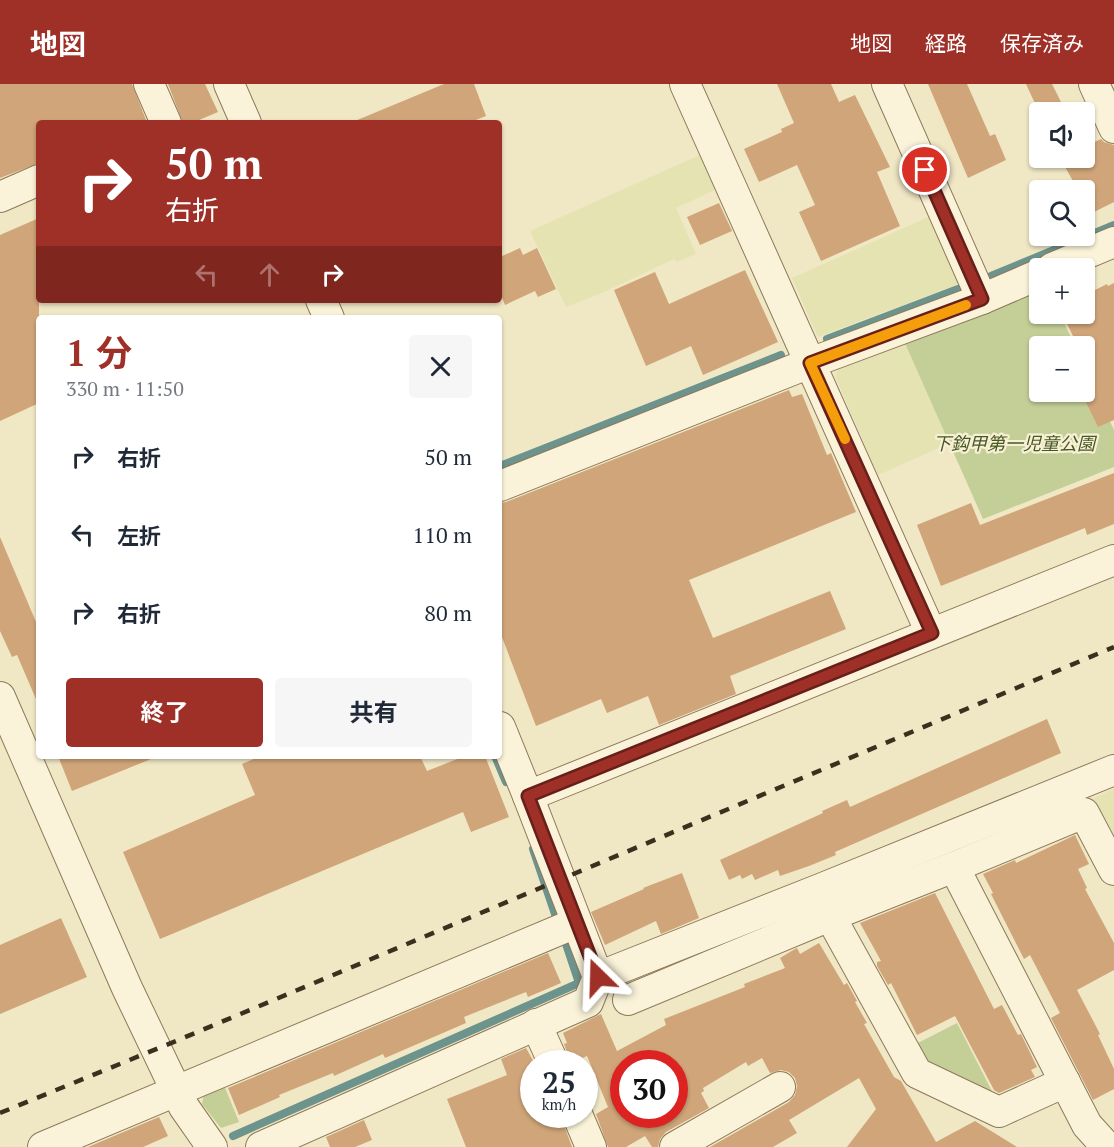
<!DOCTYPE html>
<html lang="ja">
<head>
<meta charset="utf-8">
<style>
	:root { --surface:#fff; --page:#f6f6f7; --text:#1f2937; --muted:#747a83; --accent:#9f3027 }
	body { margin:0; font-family:"PT Serif","Noto Sans JP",serif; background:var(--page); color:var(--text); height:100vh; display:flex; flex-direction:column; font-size:22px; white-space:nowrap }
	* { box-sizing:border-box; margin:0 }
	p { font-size:20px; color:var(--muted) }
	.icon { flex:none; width:33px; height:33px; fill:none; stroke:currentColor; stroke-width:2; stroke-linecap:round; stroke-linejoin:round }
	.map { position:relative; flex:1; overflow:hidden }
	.sheet { position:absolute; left:36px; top:231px; width:466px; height:444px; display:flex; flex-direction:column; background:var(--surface); border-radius:6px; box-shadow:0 2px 4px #0004 }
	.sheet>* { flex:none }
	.hud { position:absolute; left:36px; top:36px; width:466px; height:183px; border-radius:6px; box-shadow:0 2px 4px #0004; background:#9f3027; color:#fff; overflow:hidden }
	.controls { position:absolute; left:1029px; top:18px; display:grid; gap:12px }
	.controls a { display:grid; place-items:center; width:66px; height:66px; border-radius:6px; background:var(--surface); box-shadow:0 2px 4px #0004; font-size:30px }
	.speed { position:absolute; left:520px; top:966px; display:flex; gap:12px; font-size:30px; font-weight:700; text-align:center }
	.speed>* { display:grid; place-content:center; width:78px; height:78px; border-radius:50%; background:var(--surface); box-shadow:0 2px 4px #0004; line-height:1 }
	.speed small { font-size:15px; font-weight:400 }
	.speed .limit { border:9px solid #d22; background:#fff; color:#111 }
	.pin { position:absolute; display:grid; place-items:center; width:51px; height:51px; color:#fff; margin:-26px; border:3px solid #fff; border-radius:50%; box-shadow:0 2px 6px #0007 }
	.me { position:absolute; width:66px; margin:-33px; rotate:338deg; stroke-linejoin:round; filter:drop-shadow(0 0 4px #0008) }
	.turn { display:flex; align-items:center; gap:21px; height:126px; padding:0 30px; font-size:27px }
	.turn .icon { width:78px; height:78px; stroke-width:2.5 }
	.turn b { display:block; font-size:42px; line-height:51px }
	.lanes { display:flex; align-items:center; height:57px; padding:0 30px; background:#0003; justify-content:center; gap:30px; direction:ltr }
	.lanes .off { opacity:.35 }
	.round { display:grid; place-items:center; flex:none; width:63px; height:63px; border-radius:6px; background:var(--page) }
	.summary { display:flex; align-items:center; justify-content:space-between; height:102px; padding:0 30px }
	h1 { font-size:36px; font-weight:700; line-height:45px; color:var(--accent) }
	.action { display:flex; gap:12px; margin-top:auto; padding:12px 30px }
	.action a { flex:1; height:69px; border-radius:6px; background:var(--accent); color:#fff; font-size:24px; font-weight:700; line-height:69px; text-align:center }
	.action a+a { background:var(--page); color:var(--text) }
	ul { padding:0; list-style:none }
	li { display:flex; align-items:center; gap:18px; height:78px; padding:0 30px }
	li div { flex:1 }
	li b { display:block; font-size:22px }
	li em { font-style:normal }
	header { display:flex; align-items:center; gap:36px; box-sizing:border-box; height:84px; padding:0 30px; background:var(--accent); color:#fff }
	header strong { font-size:28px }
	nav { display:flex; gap:33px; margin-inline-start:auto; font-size:21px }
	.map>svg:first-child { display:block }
</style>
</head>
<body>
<header>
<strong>地図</strong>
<nav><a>地図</a><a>経路</a><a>保存済み</a></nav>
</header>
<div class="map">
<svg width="1114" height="1063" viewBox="0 0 1114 1063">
	<rect width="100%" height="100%" fill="#f0e7c5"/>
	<!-- farmland -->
	<g fill="#e6e3b2">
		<path d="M702 70 717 105 676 124 696 170 677 178 674 175 602 209 566 223 530 147Z"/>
		<path d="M933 131 961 199 818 253 792 194Z"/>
		<path d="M904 257 950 359 878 391 835 292 839 283Z"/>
		<path d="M1114 705V758L1092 715Z"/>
	</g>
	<!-- green -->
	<g fill="#c4cf98">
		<path d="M1039 207 1040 230H1060L1075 262H1040V308H1084L1085 283 1114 346V383L983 435 904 257Z"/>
		<path d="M957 939 995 1013 926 978 916 960Z"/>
		<path d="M224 1001 239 1038 221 1044 202 1020 204 1010Z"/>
	</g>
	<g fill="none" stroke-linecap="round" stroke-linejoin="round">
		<!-- stream -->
		<g stroke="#6d938d" stroke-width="8">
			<path d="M991 192 1114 141"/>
			<path d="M827 255 958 205"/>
			<path d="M500 382 781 271"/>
			<path d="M495 672 506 698"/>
			<path d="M533 765 558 839"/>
			<path d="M233 1052 579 899 564 854"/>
		</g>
	</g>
	<!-- building -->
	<g fill="#d0a579" fill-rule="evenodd">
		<path d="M0 0H132L146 36 140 39H39V79L0 94Z"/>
		<path d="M168 0H205L218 28 192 39H183Z"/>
		<path d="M444 0H474L486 32 468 39H350Z"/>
		<path d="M777 0H831L839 18 855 11 890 83 877 88 900 142 821 177 799 128 815 121 797 81 759 98 744 65 782 48 781 45 794 39Z"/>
		<path d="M928 0H967L990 52 995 50 1006 76 968 94Z"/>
		<path d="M1026 0H1052L1066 28H1039Z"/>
		<path d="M1101 55 1104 58 1114 61V118L1090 130 1084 120V106H1078L1060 74H1084V63Z"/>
		<path d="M719 119 732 147 700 161 687 133Z"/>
		<path d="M39 134V319L0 337V151Z"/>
		<path d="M520 164 523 171 537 164 556 205 538 213 535 207 505 221 500 208V173Z"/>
		<path d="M745 186 778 258 703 291 691 262 646 282 614 206 655 188 669 220Z"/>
		<path d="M1114 199V336L1098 343 1084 314V262H1078L1062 230H1094L1085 211 1107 200 1108 202Z"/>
		<path d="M789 306 792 313 802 310 827 371 831 369 856 428 689 496 713 554 830 507 846 545 730 592 736 610 659 641 648 612 607 629 601 615 536 642 500 548V419L506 418Z"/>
		<path d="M1114 389V440L1087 451 1085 444 941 502 917 441 971 419 980 441Z"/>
		<path d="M0 453 39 545V622L17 571 12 573 0 547Z"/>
		<path d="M1047 635 1061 669 835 768 836 771 809 782 780 792 778 786 755 796 752 790 742 795 740 791 729 796 720 776 823 729 822 727 847 716 850 723Z"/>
		<path d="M58 672H156V673L72 707Z"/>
		<path d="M261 672H420L427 687 465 672H485L509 733 471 748 463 728 160 855 123 768 255 711 242 680Z"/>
		<path d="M1075 751 1089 780 1078 785 1087 804 1085 805 1114 859V886L1077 906 1100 950 1098 951 1114 985V1005L1093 1016 1051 934 1060 929 1030 871 1024 875 991 810 993 809 983 790 1015 776 1016 779Z"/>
		<path d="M682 789 699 834 661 850 656 837 605 861 591 828 644 805 643 804Z"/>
		<path d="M935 809 994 925 1002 921 1018 951 1021 950 1037 983 1031 986 1035 993 999 1009 994 1006 955 932 917 951 891 899 888 901 877 882V878L881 877 860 839Z"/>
		<path d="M61 834 87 893 0 930V861Z"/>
		<path d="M819 859 844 901 847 899 857 917 855 918 867 939 864 940 894 993 901 997 936 1058 975 1037 1017 1063H847L876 1025 859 994 789 1036 797 1049 773 1063H710L789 1018 795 1011 797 1002 795 994 789 988 781 986 770 989 762 974 748 982 746 978 703 1004 704 1007 701 1009 709 1024 666 1048 660 1055 658 1063H652L645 1052 626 1063H608L596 1030 608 1023 587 972 571 979 564 960 567 959 563 949 601 930 617 967 666 941 664 935 745 903 744 900 785 884 780 874 795 865 797 864 800 870ZM624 980H675V1030H624Z"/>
		<path d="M548 869 561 899 528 913 526 908 464 933 466 939 385 974 383 970 334 992 333 989 279 1011 280 1013 239 1031 228 1004Z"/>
		<path d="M526 964 535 980H532L534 984V1030H560L572 1063H466L447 1015 507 991 501 975Z"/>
		<path d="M159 1033 168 1052 143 1063H88Z"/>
		<path d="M364 1036 372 1056 355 1063H330L326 1053Z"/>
	</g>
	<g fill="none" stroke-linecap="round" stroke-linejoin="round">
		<!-- minor casing -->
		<g stroke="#8d795a" stroke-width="32">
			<g id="minor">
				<path d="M149 0 166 39"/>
				<path d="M229 0 246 39"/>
				<path d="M685 0 931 549"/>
				<path d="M887 0 982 215"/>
				<path d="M1094 0 1114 44"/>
				<path d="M0 113 39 96"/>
				<path d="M1052 184 1114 158"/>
				<path d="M321 216 329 234"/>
				<path d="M500 402 810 279 982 215 1040 190"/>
				<path d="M0 613 127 904 184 1023 212 1063"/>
				<path d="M528 712 1114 476"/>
				<path d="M954 783 830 832 917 989 999 1028 1065 998"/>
				<path d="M598 893 820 805 1114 686"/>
				<path d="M628 916 830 832"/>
				<path d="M536 940 554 980"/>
				<path d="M577 1030 591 1063"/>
				<path d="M1105 1061 1087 1041 954 783 1084 729 1114 786"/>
				<path d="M43 1063 576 839"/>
				<path d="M261 1063 588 918 598 893 528 712 500 643"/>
				<path d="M675 1063 780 1003"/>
			</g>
		</g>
		<!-- minor -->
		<use href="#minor" stroke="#faf3d9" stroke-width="30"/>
		<!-- rail -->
		<path stroke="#3c2f1e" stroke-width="4.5" stroke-dasharray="10 10" stroke-linecap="butt" d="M0 1029 176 957 1114 563"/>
	</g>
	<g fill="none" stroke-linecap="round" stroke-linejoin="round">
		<!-- route casing -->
		<g stroke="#671f19" stroke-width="15">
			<path id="route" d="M598 893 528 712 932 549 810 279 982 215 925 86"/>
		</g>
		<!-- route -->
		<use href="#route" stroke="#9f3027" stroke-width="10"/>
		<!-- slow -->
		<path stroke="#f59e0b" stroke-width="10" d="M845 355 810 279 966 221"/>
	</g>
	<g text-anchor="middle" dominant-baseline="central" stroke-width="4.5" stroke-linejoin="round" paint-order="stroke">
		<!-- park labels -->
		<g font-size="18" font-style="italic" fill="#475924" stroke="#f7f0d5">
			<text x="1014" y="359">下鈎甲第一児童公園</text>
		</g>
	</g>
</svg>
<div class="controls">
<a><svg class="icon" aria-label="sound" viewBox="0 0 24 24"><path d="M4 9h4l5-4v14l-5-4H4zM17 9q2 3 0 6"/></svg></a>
<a><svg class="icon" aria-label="search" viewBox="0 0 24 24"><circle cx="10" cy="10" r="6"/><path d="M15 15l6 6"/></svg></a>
<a>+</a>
<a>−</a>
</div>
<div class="speed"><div>25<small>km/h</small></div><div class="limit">30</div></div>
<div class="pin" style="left:925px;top:86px;background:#d93025"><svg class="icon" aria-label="arrive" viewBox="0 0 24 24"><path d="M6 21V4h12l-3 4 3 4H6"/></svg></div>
<svg class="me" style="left:598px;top:893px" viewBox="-20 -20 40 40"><path d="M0-17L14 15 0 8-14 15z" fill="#9f3027" stroke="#fff" stroke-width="4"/></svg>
<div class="hud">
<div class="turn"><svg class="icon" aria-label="right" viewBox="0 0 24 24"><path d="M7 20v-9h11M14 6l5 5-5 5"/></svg><div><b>50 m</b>右折</div></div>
<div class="lanes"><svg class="icon off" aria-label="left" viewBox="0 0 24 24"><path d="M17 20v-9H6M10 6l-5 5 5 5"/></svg><svg class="icon off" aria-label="ahead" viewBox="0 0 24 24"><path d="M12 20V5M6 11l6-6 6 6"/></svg><svg class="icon" aria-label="right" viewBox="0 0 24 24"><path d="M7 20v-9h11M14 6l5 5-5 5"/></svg></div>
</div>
<section class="sheet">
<div class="summary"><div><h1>1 分</h1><p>330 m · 11:50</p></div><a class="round"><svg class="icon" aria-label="close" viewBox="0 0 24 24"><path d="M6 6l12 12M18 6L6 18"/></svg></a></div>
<ul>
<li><svg class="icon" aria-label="right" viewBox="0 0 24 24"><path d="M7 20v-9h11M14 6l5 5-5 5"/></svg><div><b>右折</b></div><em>50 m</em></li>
<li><svg class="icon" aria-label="left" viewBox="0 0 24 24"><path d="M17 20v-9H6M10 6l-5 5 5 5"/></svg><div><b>左折</b></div><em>110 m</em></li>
<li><svg class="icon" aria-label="right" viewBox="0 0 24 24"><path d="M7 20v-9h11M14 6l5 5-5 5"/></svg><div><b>右折</b></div><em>80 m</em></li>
</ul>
<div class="action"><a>終了</a><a>共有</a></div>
</section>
</div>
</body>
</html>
